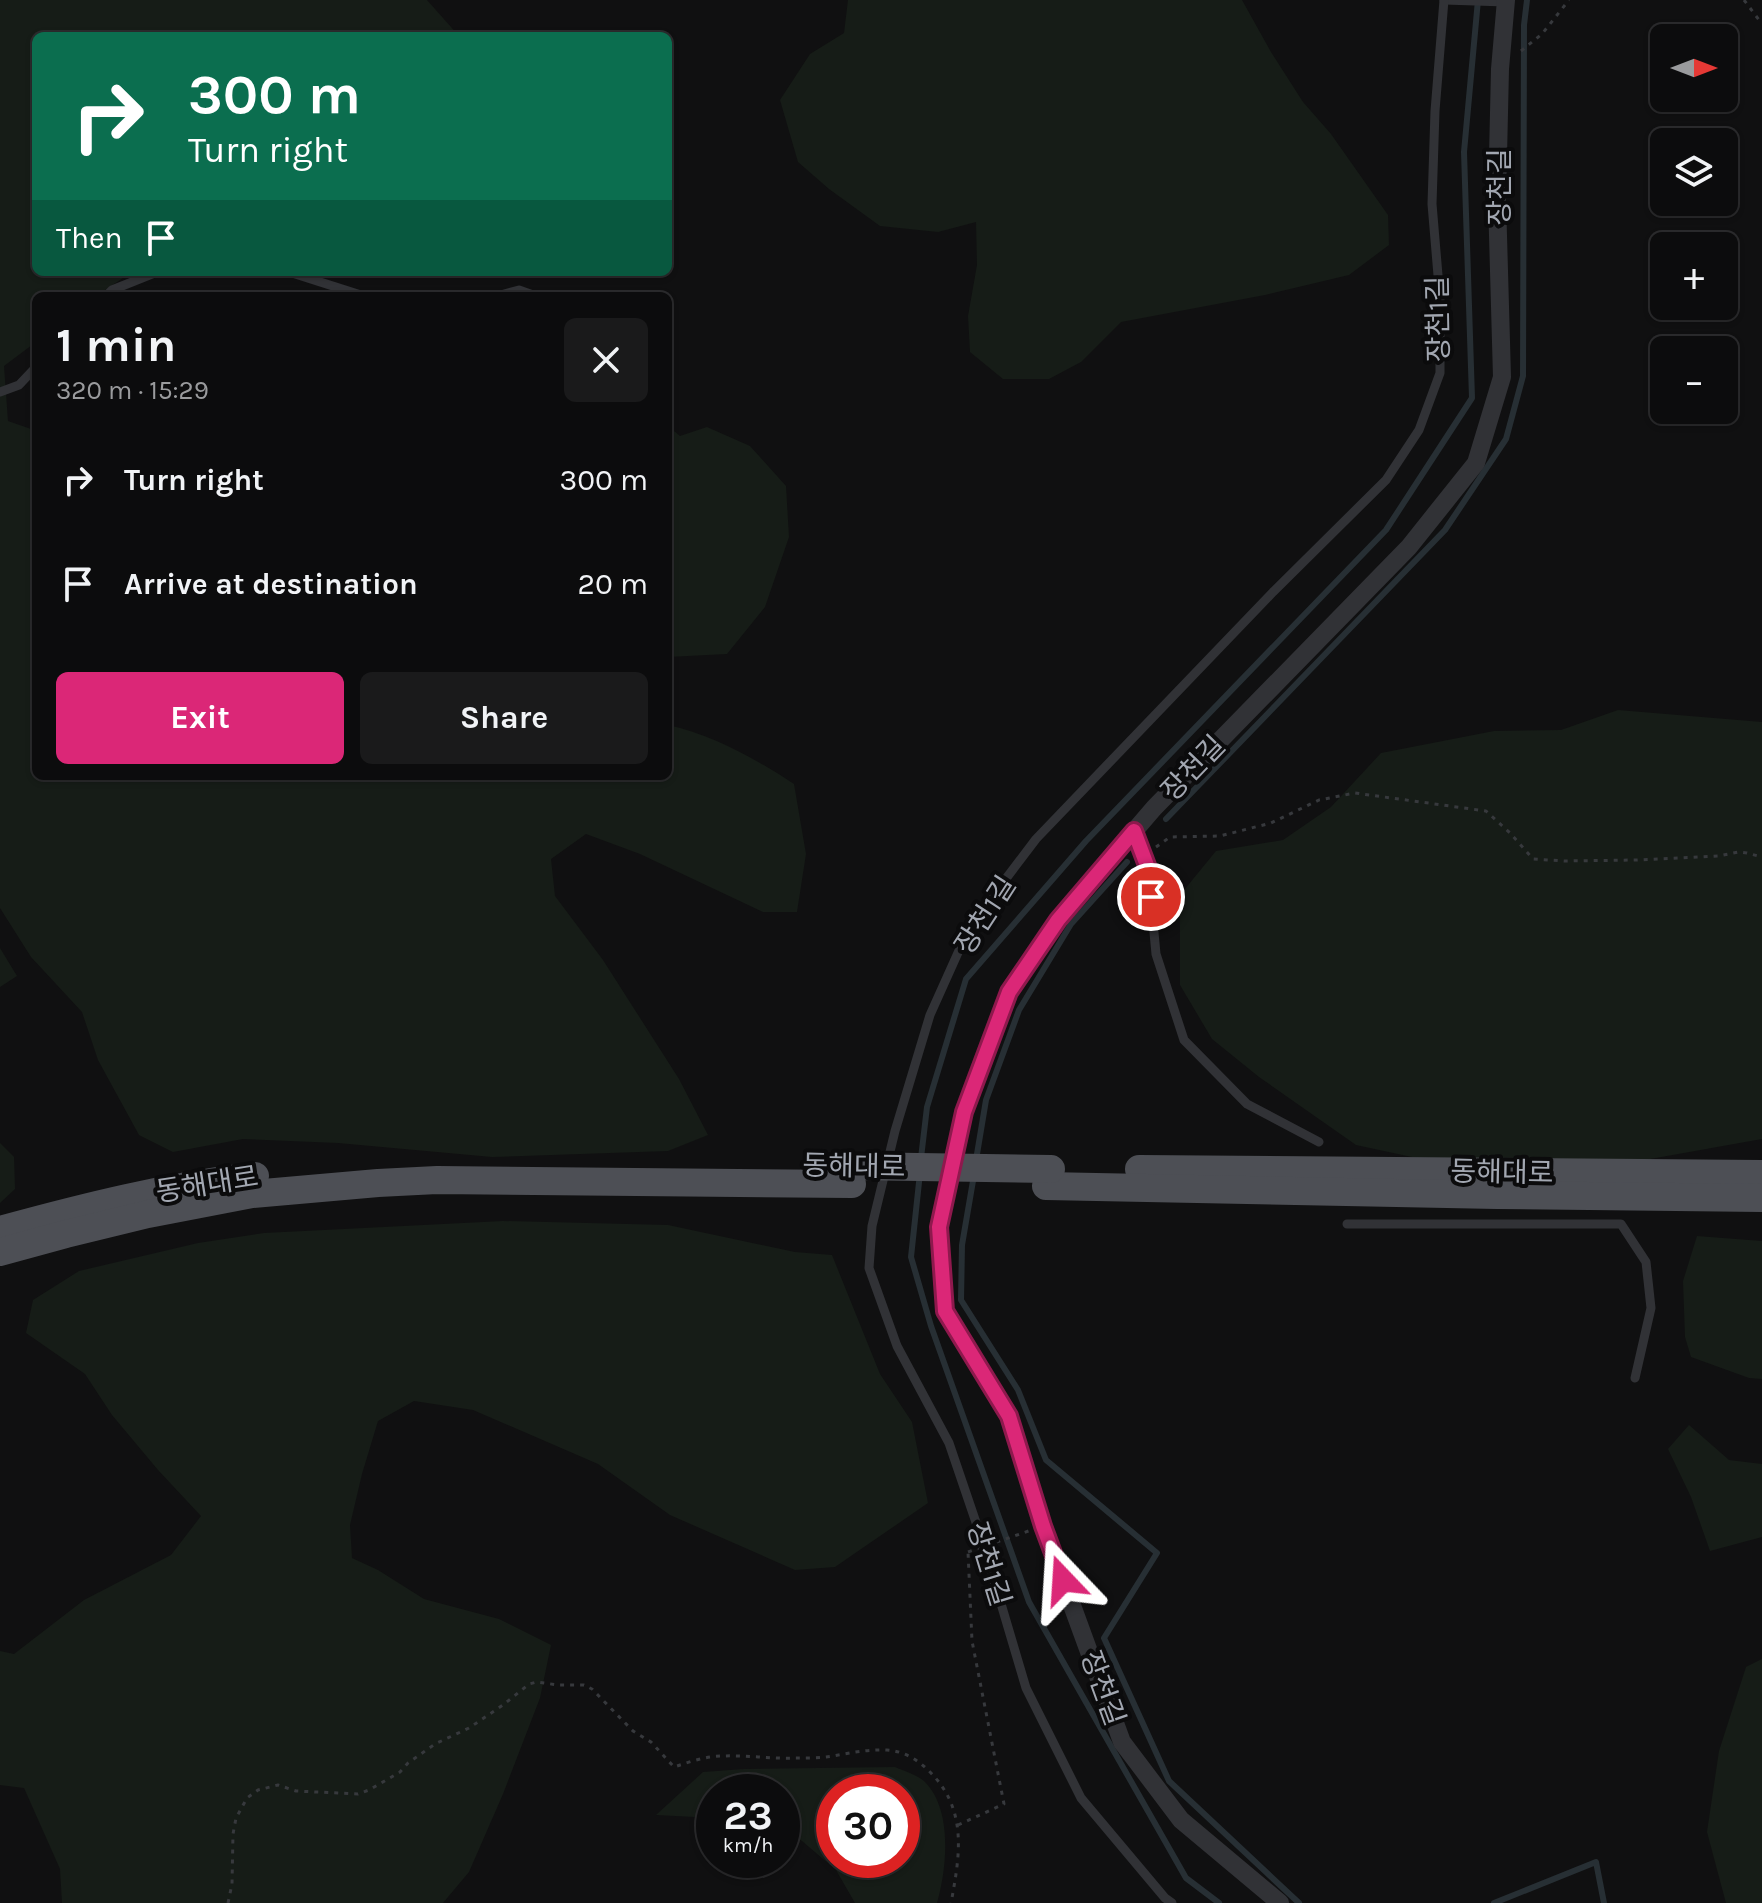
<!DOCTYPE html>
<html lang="en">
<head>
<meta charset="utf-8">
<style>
	:root { --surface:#0c0c0d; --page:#1a1a1b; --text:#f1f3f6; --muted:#9a9b9d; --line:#2c2c2e; --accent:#db2777 }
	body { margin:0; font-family:Karla,"Noto Sans KR",sans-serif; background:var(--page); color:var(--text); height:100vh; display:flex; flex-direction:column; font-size:30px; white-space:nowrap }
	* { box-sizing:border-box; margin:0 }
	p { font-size:26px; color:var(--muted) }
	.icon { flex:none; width:44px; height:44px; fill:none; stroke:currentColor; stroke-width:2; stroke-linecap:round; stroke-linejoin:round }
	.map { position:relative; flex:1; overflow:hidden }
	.sheet { position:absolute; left:32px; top:292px; width:640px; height:488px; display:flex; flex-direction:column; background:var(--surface); border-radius:12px; box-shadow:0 2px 6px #0004,0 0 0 2px var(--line) }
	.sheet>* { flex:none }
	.guide { position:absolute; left:32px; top:32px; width:640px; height:244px; border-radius:12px; box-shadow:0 2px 6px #0004,0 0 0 2px var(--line); background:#0b6e4f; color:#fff; overflow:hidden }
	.needle { width:52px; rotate:90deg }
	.tools { position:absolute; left:1650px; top:24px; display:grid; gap:16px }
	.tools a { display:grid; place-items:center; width:88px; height:88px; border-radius:12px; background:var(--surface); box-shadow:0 2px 6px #0004,0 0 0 2px var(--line); font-size:40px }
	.speed { position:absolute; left:696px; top:1774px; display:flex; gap:16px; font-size:40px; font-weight:700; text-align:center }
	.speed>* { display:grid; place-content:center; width:104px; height:104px; border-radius:50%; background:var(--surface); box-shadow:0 2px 6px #0004,0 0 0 2px var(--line); line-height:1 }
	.speed small { font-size:20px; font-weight:400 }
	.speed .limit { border:12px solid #d22; background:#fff; color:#111 }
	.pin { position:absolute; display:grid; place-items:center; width:68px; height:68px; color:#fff; margin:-34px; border:4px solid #fff; border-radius:50%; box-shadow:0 2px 8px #0007 }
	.me { position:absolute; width:88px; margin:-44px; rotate:340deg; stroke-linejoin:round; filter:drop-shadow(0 0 6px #0008) }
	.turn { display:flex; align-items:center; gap:28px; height:168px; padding:0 24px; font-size:36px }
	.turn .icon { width:104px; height:104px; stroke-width:2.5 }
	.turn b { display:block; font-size:56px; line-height:68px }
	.then { display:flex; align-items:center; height:76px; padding:0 24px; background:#0003; gap:16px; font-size:30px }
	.round { display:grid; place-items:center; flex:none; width:84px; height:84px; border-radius:12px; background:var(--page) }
	.head { display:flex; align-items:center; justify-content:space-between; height:136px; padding:0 24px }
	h1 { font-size:48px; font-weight:700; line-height:60px }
	.action { display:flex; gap:16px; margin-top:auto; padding:16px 24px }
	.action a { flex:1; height:92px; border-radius:12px; background:var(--accent); color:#fff; font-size:32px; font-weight:700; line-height:92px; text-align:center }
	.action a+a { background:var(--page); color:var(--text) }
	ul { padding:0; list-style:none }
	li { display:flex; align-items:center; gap:24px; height:104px; padding:0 24px }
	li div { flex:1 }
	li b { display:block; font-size:30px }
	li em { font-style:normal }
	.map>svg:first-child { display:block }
</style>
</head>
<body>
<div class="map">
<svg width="1762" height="1903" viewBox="0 0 1762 1903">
	<rect width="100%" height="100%" fill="#101011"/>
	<!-- green -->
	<g fill="#161c17" fill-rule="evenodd">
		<path d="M0 0H427L459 36H36V272H132L96 296H36V342L4 366 8 421 31 429 36 426V776H668V725C713 735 756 759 794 784L806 854 797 912H763L640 854 586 834 551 859 555 896 603 960 679 1079 708 1135 668 1151 492 1157 338 1143 243 1139 173 1152 139 1135 98 1060 82 1012 31 957 0 908Z"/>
		<path d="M848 0H1242L1271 52 1303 102 1331 134 1388 215 1389 245 1349 275 1265 295 1121 322 1081 362 1049 379H1003L970 352 968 316 977 265 976 222 938 232 880 226 829 189 798 162 780 100 810 54 844 33Z"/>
		<path d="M668 426 680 436 707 427 750 446 786 486 789 537 765 607 727 654 668 657Z"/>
		<path d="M1618 710 1762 722V1139L1639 1161 1426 1160 1356 1145 1259 1077 1212 1039 1180 985V895L1216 851 1283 840 1331 807 1381 753 1494 731 1561 730Z"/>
		<path d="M0 948 17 976 0 987Z"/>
		<path d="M0 1143 14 1157 15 1189 0 1203Z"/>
		<path d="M503 1221 668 1225 795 1252 832 1255 880 1374 912 1422 928 1503 835 1567 795 1570 670 1515 598 1464 473 1410 414 1401 378 1421 362 1474 350 1525 352 1558 378 1570 424 1599 499 1619 551 1645 540 1698 503 1794 469 1872 443 1903H62L60 1869 24 1788 0 1785V1651L14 1654 84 1600 171 1555 201 1516 158 1470 112 1415 85 1374 26 1333 33 1300 79 1271 198 1243 264 1233Z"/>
		<path d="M1697 1236 1762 1241V1379L1749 1378 1691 1357 1685 1337 1683 1281Z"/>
		<path d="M1689 1425 1729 1460 1762 1464V1537L1710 1551 1691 1497 1668 1449Z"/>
		<path d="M1762 1659V1903H1726L1707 1832 1719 1751 1746 1667Z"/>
		<path d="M895 1767C904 1771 917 1775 924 1781 953 1809 947 1868 937 1903H855L836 1870 802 1841 782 1829V1792H714V1818L656 1815 703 1772 744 1769ZM902 1792V1860H834V1792Z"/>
	</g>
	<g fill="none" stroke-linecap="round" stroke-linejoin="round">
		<!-- stream -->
		<g stroke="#272f34" stroke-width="6">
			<path d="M1166 819 1445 530 1506 439 1523 376 1524 25 1527 0"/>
			<path d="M921 1158 927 1107 966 979 1086 841 1386 530 1472 398 1464 152 1478 0"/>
			<path d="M976 1160 986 1100 1019 1010 1071 924 1127 862"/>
			<path d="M920 1173 911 1257 931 1326 1029 1602 1186 1878 1219 1903"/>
			<path d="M974 1175 962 1245 961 1300 1018 1390 1046 1460 1157 1553 1104 1638 1169 1781 1299 1903"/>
			<path d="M1494 1903 1596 1862 1604 1903"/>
		</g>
		<!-- path -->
		<g stroke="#37393d" stroke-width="3" stroke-dasharray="4 6" stroke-linecap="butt">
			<path d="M1744 0 1762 24"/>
			<path d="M1521 51 1542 34 1569 0"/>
			<path d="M1156 847 1170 837 1220 836 1271 823 1319 800 1355 793 1486 811 1510 833 1533 859 1564 861 1636 860 1719 856 1738 852 1747 853 1762 857"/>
			<path d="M958 1825 1004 1804 972 1641 968 1552"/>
			<path d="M228 1903 232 1884 233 1834 236 1818 247 1798 258 1790 278 1785 296 1791 358 1794 369 1790 400 1772 408 1763 435 1744 469 1728 503 1705 529 1684 537 1682 558 1685H584L592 1689 633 1731 651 1742 674 1767C689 1762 706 1756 722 1756 746 1755 771 1759 795 1758 805 1758 816 1758 826 1757 846 1754 866 1749 887 1750 904 1751 918 1760 929 1771 968 1809 960 1855 951 1903"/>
		</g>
		<!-- lane -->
		<g stroke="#313236" stroke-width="9">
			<path d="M1444 0 1506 2"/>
			<path d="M289 272 364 296"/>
			<path d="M106 296 112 290 157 272"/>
			<path d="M497 296 519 290 536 296"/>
			<path d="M0 392 19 385 36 367"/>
			<path d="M1134 831 1148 868 1156 954 1184 1040 1247 1104 1319 1142"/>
			<path d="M1347 1224H1621L1646 1262 1651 1308 1635 1378"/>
			<path d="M1172 1903 1165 1898 1081 1798 1026 1688 983 1543 949 1443 897 1346 869 1268 872 1226 895 1131 930 1015 970 926 1036 839 1273 592 1386 480 1419 430 1440 373V299L1432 204 1435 111 1444 0"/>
		</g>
		<!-- street -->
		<path stroke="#313236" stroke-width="18" d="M1280 1903 1181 1820 1122 1742 1043 1526 1009 1416 945 1311 939 1227 964 1112 1009 992 1058 920 1154 808 1409 547 1476 463 1502 377 1497 200 1500 69 1506 0"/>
		<!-- primary -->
		<g stroke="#4d4f55" stroke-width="28">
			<path d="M1139 1169 1762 1174"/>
			<path d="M1046 1186 1497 1195 1762 1198"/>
			<path d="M0 1230C84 1207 168 1186 255 1176"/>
			<path d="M0 1252 66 1234 148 1214 252 1194 378 1183 437 1180 852 1184"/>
		</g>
		<!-- path-bridge -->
		<path stroke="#37393d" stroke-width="3" stroke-dasharray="4 6" stroke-linecap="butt" d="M968 1552 1043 1526"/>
		<!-- primary-bridge -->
		<path stroke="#4d4f55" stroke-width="28" d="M852 1166 1051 1169"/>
	</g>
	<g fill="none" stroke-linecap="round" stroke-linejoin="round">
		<!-- route casing -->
		<g stroke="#8e194d" stroke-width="20">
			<path id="route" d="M1063 1580 1043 1526 1009 1416 945 1311 939 1227 964 1112 1009 992 1058 920 1134 831 1148 868 1151 897"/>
		</g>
		<!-- route -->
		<use href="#route" stroke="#db2777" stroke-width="14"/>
	</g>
	<g text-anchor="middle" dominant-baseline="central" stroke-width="8" stroke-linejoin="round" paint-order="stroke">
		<!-- street labels -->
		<g font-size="28" fill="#a2a7b1" stroke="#0b0b0c">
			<text transform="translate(1499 187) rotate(-90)">장천길</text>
			<text transform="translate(1438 319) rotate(-91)">장천1길</text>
			<text transform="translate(1193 768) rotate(-46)">장천길</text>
			<text transform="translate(985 915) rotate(-57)">장천1길</text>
			<text transform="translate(854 1166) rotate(1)">동해대로</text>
			<text transform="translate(1502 1172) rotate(1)">동해대로</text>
			<text transform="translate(207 1184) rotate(-9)">동해대로</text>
			<text transform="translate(989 1564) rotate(73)">장천1길</text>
			<text transform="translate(1103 1688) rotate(70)">장천길</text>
		</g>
	</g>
</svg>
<div class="tools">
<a><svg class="needle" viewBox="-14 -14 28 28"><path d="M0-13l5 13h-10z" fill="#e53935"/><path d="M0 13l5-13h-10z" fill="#9a9b9d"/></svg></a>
<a><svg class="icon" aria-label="layers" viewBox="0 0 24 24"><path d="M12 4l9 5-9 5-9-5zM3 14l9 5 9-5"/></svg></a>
<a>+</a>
<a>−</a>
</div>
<div class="speed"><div>23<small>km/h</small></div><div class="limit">30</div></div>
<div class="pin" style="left:1151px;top:897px;background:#d93025"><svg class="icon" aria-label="arrive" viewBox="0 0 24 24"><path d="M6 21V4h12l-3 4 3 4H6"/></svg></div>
<svg class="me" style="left:1063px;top:1580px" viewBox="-20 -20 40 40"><path d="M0-17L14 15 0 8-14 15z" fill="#db2777" stroke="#fff" stroke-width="4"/></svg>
<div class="guide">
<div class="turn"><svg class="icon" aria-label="right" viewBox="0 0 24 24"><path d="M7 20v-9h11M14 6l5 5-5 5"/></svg><div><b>300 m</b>Turn right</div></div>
<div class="then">Then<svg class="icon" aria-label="arrive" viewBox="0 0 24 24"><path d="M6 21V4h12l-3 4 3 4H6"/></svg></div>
</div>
<section class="sheet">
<div class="head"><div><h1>1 min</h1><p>320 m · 15:29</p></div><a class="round"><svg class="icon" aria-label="close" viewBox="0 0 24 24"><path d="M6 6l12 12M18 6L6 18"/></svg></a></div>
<ul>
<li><svg class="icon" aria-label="right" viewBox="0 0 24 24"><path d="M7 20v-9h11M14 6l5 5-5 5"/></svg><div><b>Turn right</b></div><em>300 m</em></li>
<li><svg class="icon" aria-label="arrive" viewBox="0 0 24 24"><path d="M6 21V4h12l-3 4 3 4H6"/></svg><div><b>Arrive at destination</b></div><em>20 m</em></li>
</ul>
<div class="action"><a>Exit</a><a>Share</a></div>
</section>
</div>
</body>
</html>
